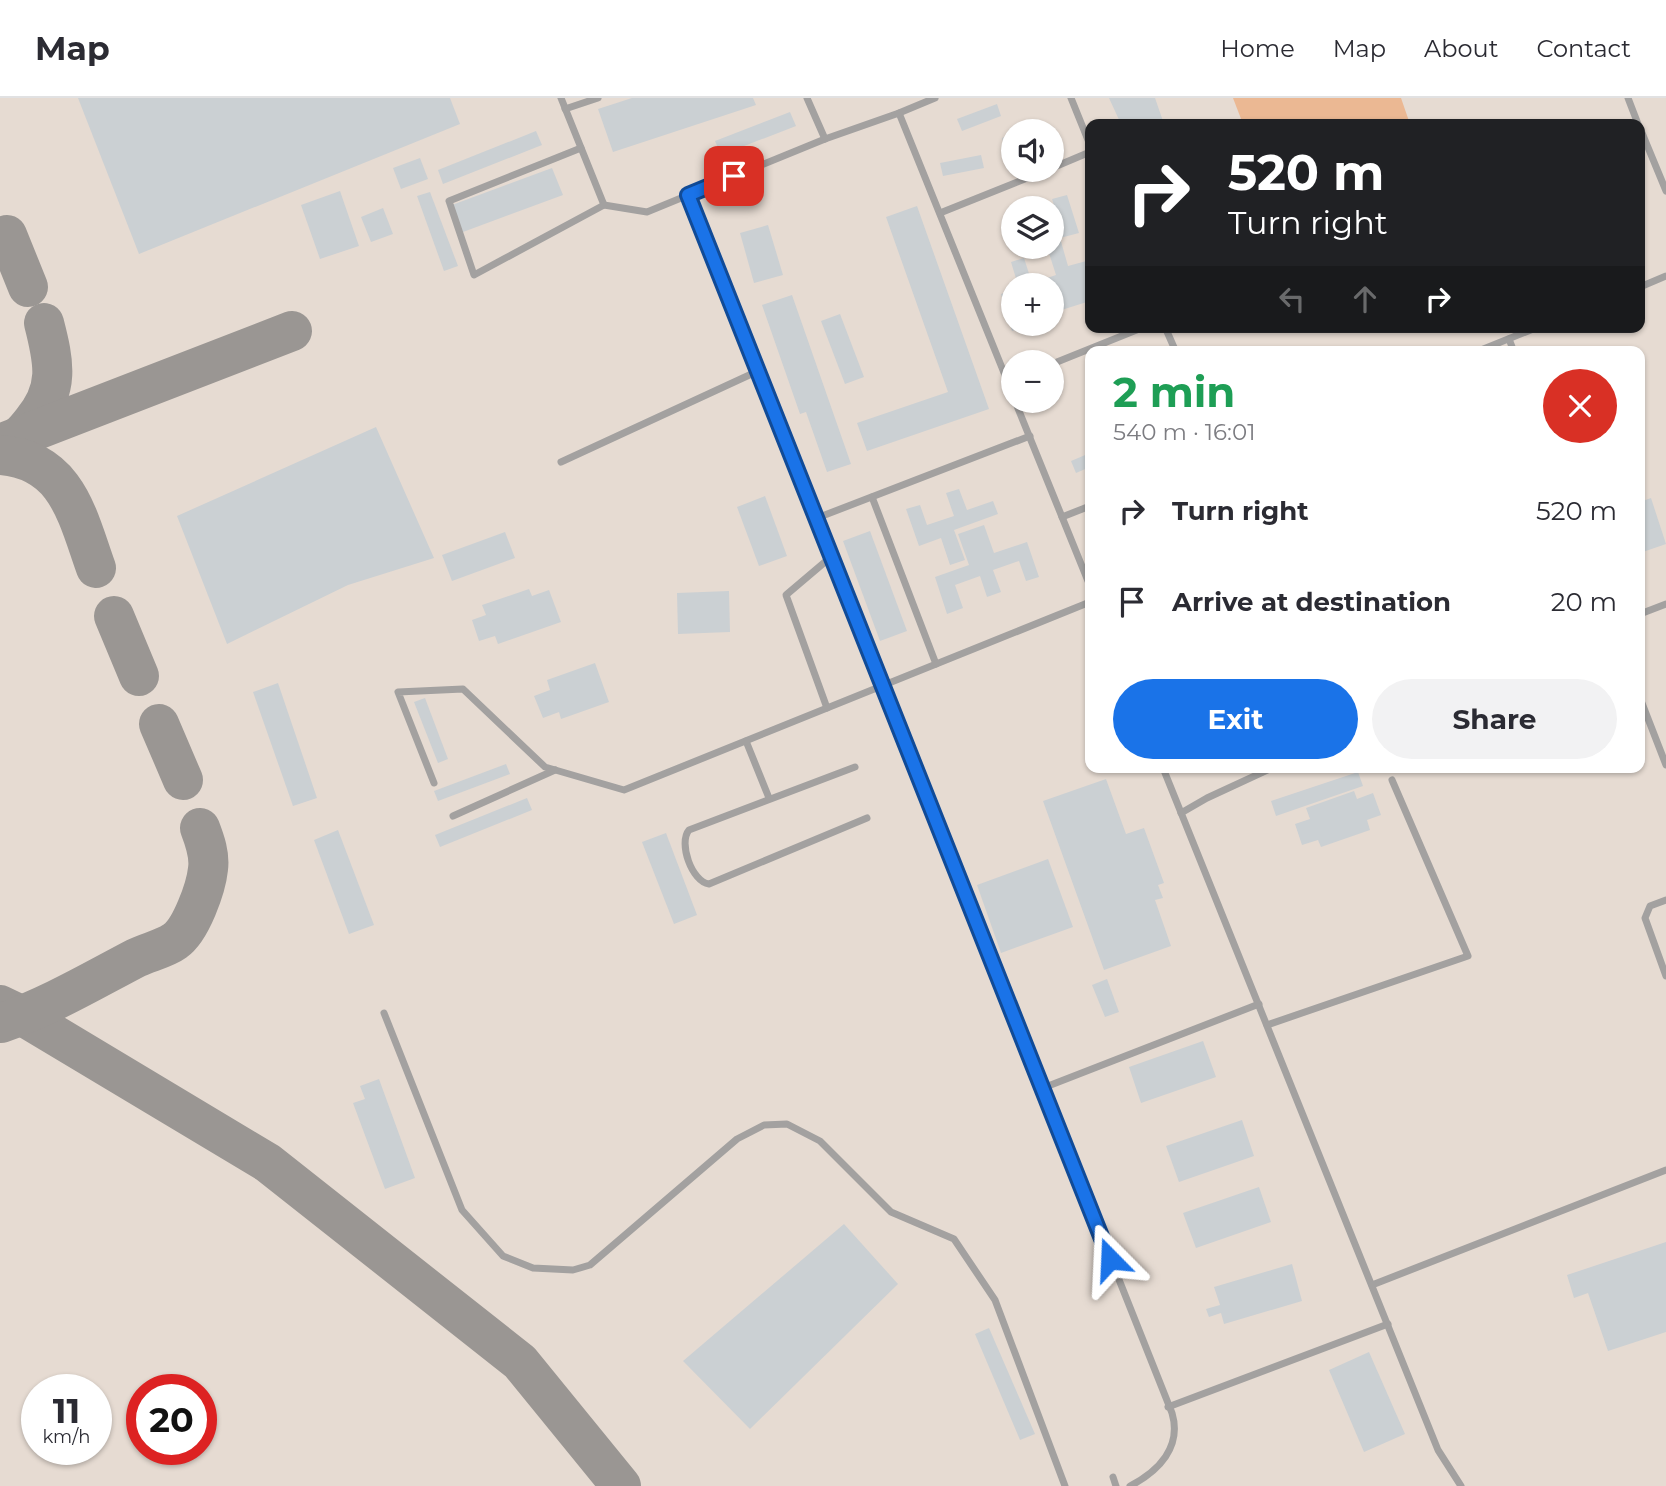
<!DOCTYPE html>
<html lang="en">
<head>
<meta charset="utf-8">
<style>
	:root { --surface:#fff; --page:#f2f2f3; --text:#2b2b33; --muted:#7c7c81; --line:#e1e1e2; --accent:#1a73e8 }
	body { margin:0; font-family:Montserrat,sans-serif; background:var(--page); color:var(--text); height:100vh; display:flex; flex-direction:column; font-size:26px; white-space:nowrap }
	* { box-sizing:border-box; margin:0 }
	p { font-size:23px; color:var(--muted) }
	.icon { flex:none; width:38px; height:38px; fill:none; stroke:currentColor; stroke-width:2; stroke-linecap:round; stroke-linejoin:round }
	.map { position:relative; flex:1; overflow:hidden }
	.panel { position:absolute; left:1085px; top:248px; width:560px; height:427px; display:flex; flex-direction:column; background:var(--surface); border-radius:14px; box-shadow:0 2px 5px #0004 }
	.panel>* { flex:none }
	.hud { position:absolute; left:1085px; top:21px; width:560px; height:214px; border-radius:14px; box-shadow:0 2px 5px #0004; background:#202124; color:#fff; overflow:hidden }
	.buttons { position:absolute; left:1001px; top:21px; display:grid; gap:14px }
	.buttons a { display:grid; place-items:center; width:63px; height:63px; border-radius:50%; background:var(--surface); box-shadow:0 2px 5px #0004; font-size:35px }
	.speed { position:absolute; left:21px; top:1276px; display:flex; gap:14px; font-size:35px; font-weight:700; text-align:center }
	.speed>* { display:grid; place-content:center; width:91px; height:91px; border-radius:50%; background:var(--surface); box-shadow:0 2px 5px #0004; line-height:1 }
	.speed small { font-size:18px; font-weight:400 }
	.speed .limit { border:10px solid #d22; background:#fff; color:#111 }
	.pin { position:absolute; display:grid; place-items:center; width:60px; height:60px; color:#fff; margin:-30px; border-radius:14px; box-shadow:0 4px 10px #0006 }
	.me { position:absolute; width:77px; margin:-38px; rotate:339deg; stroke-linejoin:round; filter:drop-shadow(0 0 5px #0008) }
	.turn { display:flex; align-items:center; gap:24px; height:147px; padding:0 28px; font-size:32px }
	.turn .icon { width:91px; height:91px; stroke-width:2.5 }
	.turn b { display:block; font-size:49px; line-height:60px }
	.lanes { display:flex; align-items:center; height:66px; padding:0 28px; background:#0003; justify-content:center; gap:35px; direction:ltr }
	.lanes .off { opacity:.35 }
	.round { display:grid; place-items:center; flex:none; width:74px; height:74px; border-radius:37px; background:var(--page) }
	.summary { display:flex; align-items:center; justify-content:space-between; height:119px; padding:0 28px }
	h1 { font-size:42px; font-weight:700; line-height:52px; color:#1e9e55 }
	.primary-button { display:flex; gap:14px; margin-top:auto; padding:14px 28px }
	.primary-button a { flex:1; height:80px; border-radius:42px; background:var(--accent); color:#fff; font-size:28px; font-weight:700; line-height:80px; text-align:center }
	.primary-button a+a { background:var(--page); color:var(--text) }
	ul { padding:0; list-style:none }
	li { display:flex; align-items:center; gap:21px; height:91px; padding:0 28px }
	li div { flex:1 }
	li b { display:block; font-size:26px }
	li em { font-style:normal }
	header { display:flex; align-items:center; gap:42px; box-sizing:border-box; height:98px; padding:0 35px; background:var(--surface); border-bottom:2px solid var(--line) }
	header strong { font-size:33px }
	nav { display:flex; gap:38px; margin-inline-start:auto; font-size:24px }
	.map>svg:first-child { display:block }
</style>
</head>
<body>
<header>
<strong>Map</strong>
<nav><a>Home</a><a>Map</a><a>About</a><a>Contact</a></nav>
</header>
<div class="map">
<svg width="1666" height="1388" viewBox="0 0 1666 1388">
	<rect width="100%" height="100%" fill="#ede8e4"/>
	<!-- built -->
	<path fill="#e6dbd2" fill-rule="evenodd" d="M0 0H1666V1388H0ZM1090 26H1640V229H1090ZM1013 33H1052V72H1013ZM1013 110H1052V149H1013ZM1013 187H1052V226H1013ZM1090 254H1640V670H1090ZM1013 264H1052V303H1013ZM37 1292H96V1351H37ZM142 1292H201V1351H142Z"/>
	<!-- green -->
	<path fill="#ebb893" d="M1233 0H1401L1410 26H1243Z"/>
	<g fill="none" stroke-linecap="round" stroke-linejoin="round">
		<!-- taxiway -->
		<g stroke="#9a9693" stroke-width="40">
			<path d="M7 137 28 189"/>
			<path d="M16 340C23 336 27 330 32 324 60 291 54 264 44 225"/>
			<path d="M0 346 292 233"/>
			<path d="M0 357C67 362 77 417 96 470"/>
			<path d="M114 518 139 578"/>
			<path d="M159 626 183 682"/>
			<path d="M0 907 23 918 268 1065 520 1264 621 1388"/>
			<path d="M1 925C48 909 92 883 136 860 148 854 164 851 175 843 191 832 206 790 208 771 210 757 205 743 200 730"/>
		</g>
	</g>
	<!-- building -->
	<g fill="#cbd0d3">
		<path d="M78 0H450L460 26 139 156Z"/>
		<path d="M632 0H753L756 7 613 54 598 11Z"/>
		<path d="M1109 0H1155L1164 26H1121Z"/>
		<path d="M997 6 1001 18 962 33 957 21Z"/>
		<path d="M790 14 796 28 721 57 715 43Z"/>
		<path d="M536 33 542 47 443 86 438 72Z"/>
		<path d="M1013 36V50L1006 53 1002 40Z"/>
		<path d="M981 57 984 70 943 78 940 65Z"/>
		<path d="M420 60 428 81 401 91 393 70Z"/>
		<path d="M552 70 563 97 463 134 452 107Z"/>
		<path d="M340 93 359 148 320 161 301 107Z"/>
		<path d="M430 94 458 168 444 173 417 98Z"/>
		<path d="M1067 97 1079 135 1060 140 1068 168 1090 162V203L1052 215V187H1018L1011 164 1024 160 1032 185 1056 177 1047 149H1052V129L1060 126 1052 101Z"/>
		<path d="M917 108 989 311 867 353 857 325 948 294 886 119Z"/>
		<path d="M383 110 393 136 371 144 361 119Z"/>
		<path d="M768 127 783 177 754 185 740 135Z"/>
		<path d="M1013 192V226H1026L1027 228 1012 233 1001 196Z"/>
		<path d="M792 197 851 366 827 374 806 314 800 316 762 207Z"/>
		<path d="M840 216 864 279 845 286 821 223Z"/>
		<path d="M376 329 434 460 348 487 227 546 177 418Z"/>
		<path d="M1090 355V369L1076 375 1071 363Z"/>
		<path d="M959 391 967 412 993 403 998 416 954 432 965 462 950 467 941 440 919 448 906 411 920 407 927 427 954 418 946 395Z"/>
		<path d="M765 398 787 458 759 468 737 409Z"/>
		<path d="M1651 400 1666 446 1640 455V404Z"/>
		<path d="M984 427 994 455 1027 444 1039 479 1026 483 1019 463 993 472 1001 494 987 499 980 478 955 487 963 510 947 516 935 479 969 467 958 436Z"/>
		<path d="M870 433 907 533 880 543 843 443Z"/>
		<path d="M505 434 515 460 452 483 442 457Z"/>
		<path d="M529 491 532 498 549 492 561 524 498 546 495 538 479 543 472 522 486 517 482 507Z"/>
		<path d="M729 493 730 534 678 536 677 495Z"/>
		<path d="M595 565 609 604 561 621 559 614 543 620 534 598 550 592 547 582Z"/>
		<path d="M278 585 317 700 293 708 253 594Z"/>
		<path d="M425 600 448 661 438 665 414 604Z"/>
		<path d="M506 666 510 676 438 703 434 693Z"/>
		<path d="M1358 674 1363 688 1276 718 1271 703Z"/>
		<path d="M1106 681 1126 736 1144 730 1164 785 1158 787 1163 800 1155 802 1171 848 1104 872 1043 703Z"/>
		<path d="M1354 693 1357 701 1373 695 1381 717 1367 722 1370 732 1321 749 1318 742 1302 747 1295 726 1310 721 1306 710Z"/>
		<path d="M527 700 532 712 440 749 435 737Z"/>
		<path d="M338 732 374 827 349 836 314 742Z"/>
		<path d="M666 735 697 817 674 826 642 744Z"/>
		<path d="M1048 761 1073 829 1001 855 977 787Z"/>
		<path d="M1107 881 1119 914 1105 919 1092 887Z"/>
		<path d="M1203 943 1216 979 1141 1005 1129 969Z"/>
		<path d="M379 981 415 1080 385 1091 353 1005 365 1001 360 988Z"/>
		<path d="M1242 1022 1254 1058 1179 1084 1166 1048Z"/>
		<path d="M1259 1089 1271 1124 1196 1150 1183 1115Z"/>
		<path d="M844 1126 898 1186 750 1331 683 1263Z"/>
		<path d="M1666 1144V1234L1608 1253 1588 1195 1574 1200 1567 1177Z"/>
		<path d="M1292 1166 1302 1203 1224 1226 1221 1215 1209 1219 1206 1211 1220 1207 1214 1189Z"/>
		<path d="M989 1230 1035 1336 1020 1342 975 1236Z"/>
		<path d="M1369 1254 1405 1336 1364 1354 1329 1272Z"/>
	</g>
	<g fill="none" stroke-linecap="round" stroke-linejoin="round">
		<!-- service -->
		<g stroke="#a3a1a0" stroke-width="7">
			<path d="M561 0 604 107"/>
			<path d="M807 0 825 41"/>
			<path d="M1071 0 1090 47"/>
			<path d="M1628 0 1638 26"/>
			<path d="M565 11 598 0"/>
			<path d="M899 15 1013 297"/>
			<path d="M1640 30 1666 93"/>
			<path d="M581 50 449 103 474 177 604 107 647 114 825 41 899 15 935 0"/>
			<path d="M1052 70 1090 54"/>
			<path d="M688 97 1172 1315C1182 1349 1159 1373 1130 1388"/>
			<path d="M940 115 1047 72"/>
			<path d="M1640 189 1666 178"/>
			<path d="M1165 229 1176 254"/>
			<path d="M1509 241 1514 254"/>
			<path d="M1476 254 1538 229"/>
			<path d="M1052 266 1144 229"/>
			<path d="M1015 303 1090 488"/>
			<path d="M561 364 758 273"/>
			<path d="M872 399 936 566"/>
			<path d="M1062 419 1090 408"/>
			<path d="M817 420 1030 338"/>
			<path d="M1640 516 1666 506"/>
			<path d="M1640 600 1666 667"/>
			<path d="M827 610 786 497 832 458"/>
			<path d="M746 643 769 700"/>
			<path d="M855 669 689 732C678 745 692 784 709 786L867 720"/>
			<path d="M1163 670 1438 1352 1461 1388"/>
			<path d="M434 685 398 594 463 591 545 669 624 692 1090 504"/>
			<path d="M1181 715 1207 700 1272 670"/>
			<path d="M453 718 555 672"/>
			<path d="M1666 802 1650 808 1645 820 1666 878"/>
			<path d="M384 915 462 1112 503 1158 533 1170 573 1172 590 1167 737 1041 764 1027 787 1026 820 1043 891 1114 954 1141 995 1202 1065 1388"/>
			<path d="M1267 927 1468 858 1392 682"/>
			<path d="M1043 990 1259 906"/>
			<path d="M1372 1187 1666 1072"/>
			<path d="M1168 1309 1388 1226"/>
			<path d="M1113 1379 1116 1388"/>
		</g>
	</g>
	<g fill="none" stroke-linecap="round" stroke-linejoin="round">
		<!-- route casing -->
		<g stroke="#114b97" stroke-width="18">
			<path id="route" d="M734 78 688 97 1110 1161"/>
		</g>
		<!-- route -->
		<use href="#route" stroke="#1a73e8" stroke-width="12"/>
	</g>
</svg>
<div class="buttons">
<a><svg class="icon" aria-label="sound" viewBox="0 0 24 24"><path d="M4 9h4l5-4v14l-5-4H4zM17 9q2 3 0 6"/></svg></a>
<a><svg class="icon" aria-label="layers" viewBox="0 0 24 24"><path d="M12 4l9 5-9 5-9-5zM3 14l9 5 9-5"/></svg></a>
<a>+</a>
<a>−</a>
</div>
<div class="speed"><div>11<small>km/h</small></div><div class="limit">20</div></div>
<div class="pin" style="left:734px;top:78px;background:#d93025"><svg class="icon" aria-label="arrive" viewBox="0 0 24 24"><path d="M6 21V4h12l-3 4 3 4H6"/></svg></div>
<svg class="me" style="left:1110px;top:1161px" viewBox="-20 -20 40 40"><path d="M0-17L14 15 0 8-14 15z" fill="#1a73e8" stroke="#fff" stroke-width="4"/></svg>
<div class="hud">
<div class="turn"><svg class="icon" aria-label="right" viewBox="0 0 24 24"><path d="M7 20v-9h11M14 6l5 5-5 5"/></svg><div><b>520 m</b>Turn right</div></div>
<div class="lanes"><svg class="icon off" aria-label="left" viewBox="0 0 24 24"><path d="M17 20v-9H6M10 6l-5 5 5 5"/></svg><svg class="icon off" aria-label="ahead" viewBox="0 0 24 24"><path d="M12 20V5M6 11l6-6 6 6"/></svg><svg class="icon" aria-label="right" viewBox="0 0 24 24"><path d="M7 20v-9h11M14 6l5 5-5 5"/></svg></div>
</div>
<section class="panel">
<div class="summary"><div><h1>2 min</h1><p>540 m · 16:01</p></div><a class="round" style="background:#d93025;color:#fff"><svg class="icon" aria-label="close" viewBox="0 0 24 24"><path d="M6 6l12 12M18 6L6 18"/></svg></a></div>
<ul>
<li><svg class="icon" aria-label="right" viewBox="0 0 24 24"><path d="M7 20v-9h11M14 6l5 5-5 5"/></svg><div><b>Turn right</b></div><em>520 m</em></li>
<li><svg class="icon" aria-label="arrive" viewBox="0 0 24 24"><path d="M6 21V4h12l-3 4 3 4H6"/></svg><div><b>Arrive at destination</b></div><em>20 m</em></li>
</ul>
<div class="primary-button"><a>Exit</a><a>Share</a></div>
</section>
</div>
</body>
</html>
